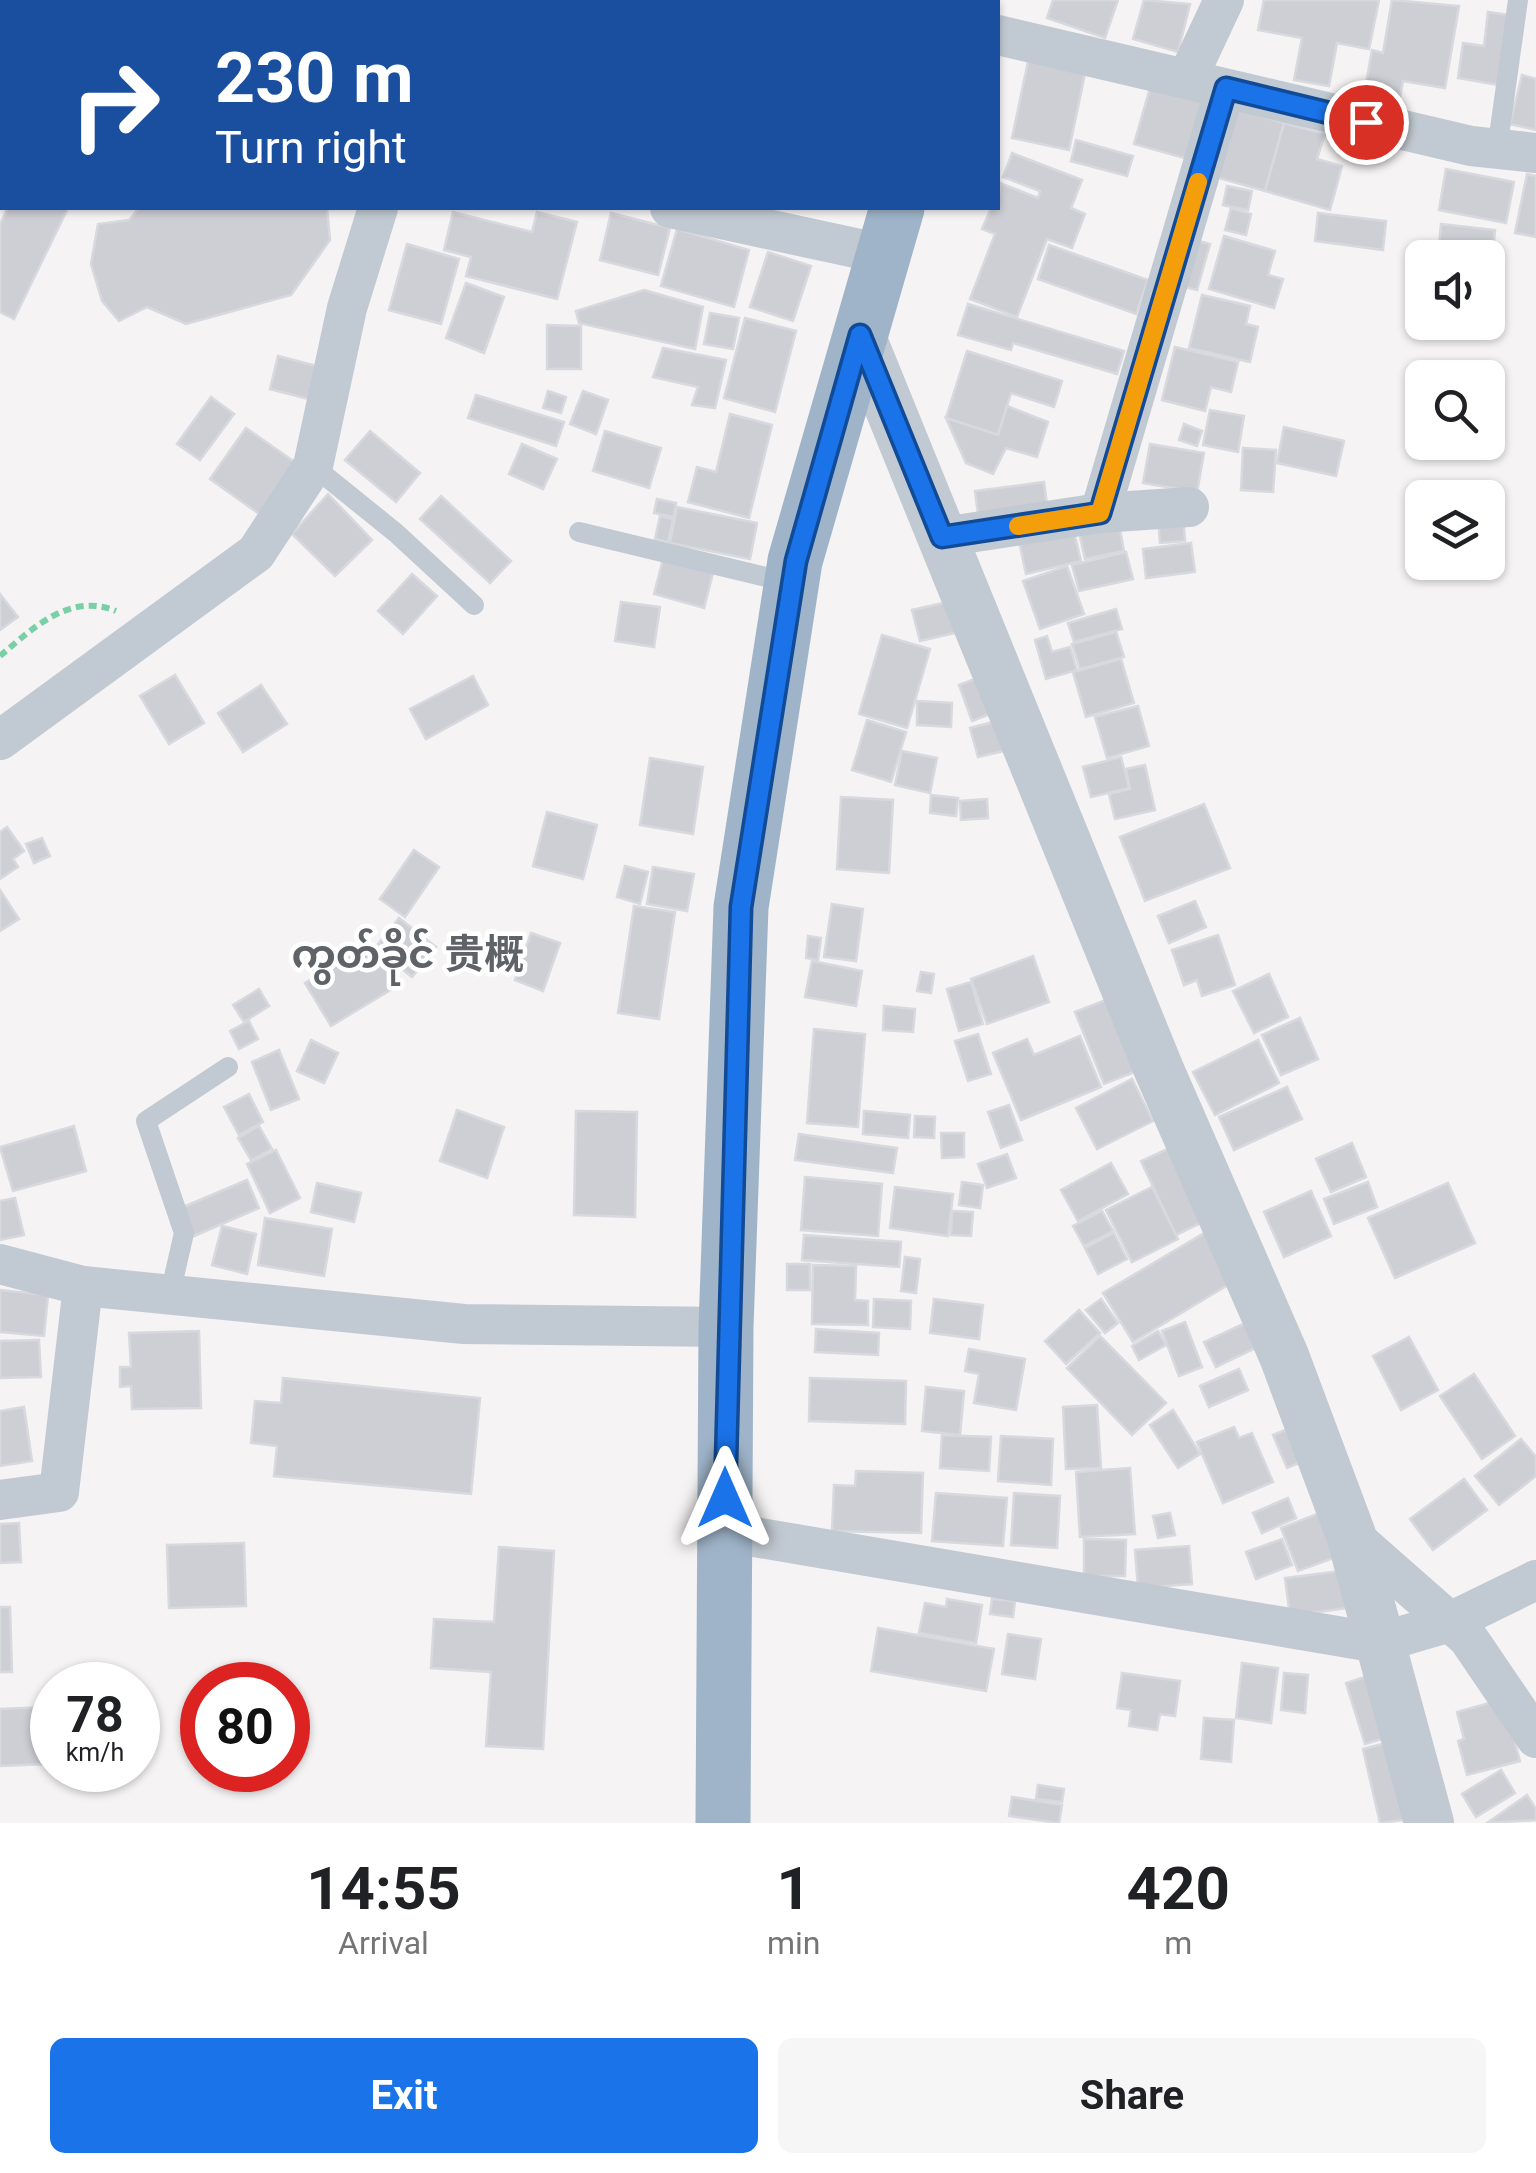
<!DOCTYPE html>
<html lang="en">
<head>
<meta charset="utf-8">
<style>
	:root { --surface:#fff; --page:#f6f6f6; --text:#202124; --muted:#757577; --accent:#1a73e8 }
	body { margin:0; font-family:Roboto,"Noto Sans SC","Noto Sans Myanmar",sans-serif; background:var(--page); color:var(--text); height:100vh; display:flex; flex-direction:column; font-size:38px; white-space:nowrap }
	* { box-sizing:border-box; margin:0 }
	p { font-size:32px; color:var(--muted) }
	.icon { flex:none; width:55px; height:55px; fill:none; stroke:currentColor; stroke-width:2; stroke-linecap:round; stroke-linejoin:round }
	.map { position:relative; height:1823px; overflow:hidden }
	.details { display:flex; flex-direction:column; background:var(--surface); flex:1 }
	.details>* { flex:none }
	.top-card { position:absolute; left:0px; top:0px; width:1000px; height:210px; box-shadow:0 2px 8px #0004; background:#1a4fa0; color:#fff; overflow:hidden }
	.tools { position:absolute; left:1405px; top:240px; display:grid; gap:20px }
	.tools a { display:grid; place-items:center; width:100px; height:100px; border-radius:15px; background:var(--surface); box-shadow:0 2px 8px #0004; font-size:50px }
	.speed { position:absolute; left:30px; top:1662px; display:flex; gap:20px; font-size:50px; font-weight:700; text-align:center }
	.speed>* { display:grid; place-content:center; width:130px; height:130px; border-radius:50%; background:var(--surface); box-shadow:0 2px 8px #0004; line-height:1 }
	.speed small { font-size:25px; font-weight:400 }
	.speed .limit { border:15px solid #d22; background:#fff; color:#111 }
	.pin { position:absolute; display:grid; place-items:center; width:85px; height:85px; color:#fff; margin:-42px; border:5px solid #fff; border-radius:50%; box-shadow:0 2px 10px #0007 }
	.me { position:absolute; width:110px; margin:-55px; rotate:0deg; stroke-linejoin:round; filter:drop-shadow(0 0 8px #0008) }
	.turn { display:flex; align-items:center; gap:35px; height:210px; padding:0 50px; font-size:45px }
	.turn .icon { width:130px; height:130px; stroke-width:2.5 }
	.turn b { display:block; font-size:70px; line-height:85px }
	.eta { display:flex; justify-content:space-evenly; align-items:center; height:170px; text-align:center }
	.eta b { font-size:60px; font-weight:700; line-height:70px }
	.action { display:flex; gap:20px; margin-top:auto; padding:20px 50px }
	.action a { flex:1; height:115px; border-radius:15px; background:var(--accent); color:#fff; font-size:40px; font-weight:700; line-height:115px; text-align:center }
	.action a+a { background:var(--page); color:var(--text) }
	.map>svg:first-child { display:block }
</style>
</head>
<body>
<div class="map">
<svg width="1536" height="1823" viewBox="0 0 1536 1823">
	<rect width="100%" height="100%" fill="#f5f3f3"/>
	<!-- building -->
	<g fill="#cdcfd5" stroke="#d7d9de" stroke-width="2.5">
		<path d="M37 0H165L173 2H36Z"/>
		<path d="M1053 0H1118L1105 38 1047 18Z"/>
		<path d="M1144 0 1190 4 1178 52 1133 39Z"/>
		<path d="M1264 0H1379L1369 49 1337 43 1329 86 1294 80 1302 38 1258 30Z"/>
		<path d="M1392 0 1459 6 1445 88 1403 81 1399 102 1364 95 1372 50 1383 53Z"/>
		<path d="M1488 12 1510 15 1499 85 1458 78 1463 43 1484 46Z"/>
		<path d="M1029 57 1086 69 1069 150 1012 138Z"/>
		<path d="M1522 75 1536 79V130L1510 124Z"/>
		<path d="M1152 81 1212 98 1195 161 1134 144Z"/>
		<path d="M1235 108 1284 123 1265 191 1215 177Z"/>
		<path d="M1284 123 1325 134 1317 159 1342 166 1330 210 1265 191Z"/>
		<path d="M1076 140 1133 156 1127 176 1071 161Z"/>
		<path d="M1012 153 1082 180 1071 208 1085 214 1072 248 1047 239 1017 317 970 299 995 234 982 229 991 208H998L1000 183 1038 198 1040 191 1003 177Z"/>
		<path d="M1446 169 1514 182 1506 223 1439 210Z"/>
		<path d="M1527 174 1536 176V237L1515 233Z"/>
		<path d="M1227 186 1252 191 1248 210 1223 205Z"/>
		<path d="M8 208H68L14 319 0 312V224Z"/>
		<path d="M139 208H327L330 240 291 295 186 324 147 307 119 321 102 301 91 264 98 224 129 220Z"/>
		<path d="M1231 208 1251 214 1246 235 1225 230Z"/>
		<path d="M453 212 532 232 537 212 577 222 557 299 466 276 471 257 444 250Z"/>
		<path d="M611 213 670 228 658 275 600 260Z"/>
		<path d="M1318 213 1386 221 1383 250 1315 241Z"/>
		<path d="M1441 224 1495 230 1492 262 1488 258 1438 257Z"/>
		<path d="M677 229 749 250 734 307 661 286Z"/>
		<path d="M1224 236 1275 251 1268 275 1283 279 1274 308 1209 289Z"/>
		<path d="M1185 237 1210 244 1197 290 1172 284Z"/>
		<path d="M407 244 459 259 441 324 389 310Z"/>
		<path d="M1049 245 1148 280 1136 314 1038 279Z"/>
		<path d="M768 252 811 266 793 321 750 307Z"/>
		<path d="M466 283 504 297 484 353 446 338Z"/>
		<path d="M644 290 703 307 695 349 579 323 576 311Z"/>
		<path d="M1202 295 1250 306 1246 324 1258 327 1250 362 1189 348Z"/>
		<path d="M968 304 1124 351 1117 374 1013 343 1011 350 958 335Z"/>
		<path d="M710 313 739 318 733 349 704 344Z"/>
		<path d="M745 318 796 331 775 412 724 398Z"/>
		<path d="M547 325 581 326V369H547Z"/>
		<path d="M1175 347 1238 362 1231 392 1211 387 1205 411 1162 400Z"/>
		<path d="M663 348 726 360 715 408 692 405 698 387 653 377Z"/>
		<path d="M967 351 1062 381 1054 407 1011 393 998 435 946 418Z"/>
		<path d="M278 356 332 370 324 403 270 389Z"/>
		<path d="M548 391 566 397 561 413 543 408Z"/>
		<path d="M583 391 608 400 596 434 570 424Z"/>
		<path d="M476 395 564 422 556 446 468 418Z"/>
		<path d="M211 397 234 414 200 460 177 444Z"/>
		<path d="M1007 406 1048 422 1037 457 1006 448 993 474 966 463 946 418 998 435Z"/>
		<path d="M1210 410 1244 416 1238 452 1203 445Z"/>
		<path d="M730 414 772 425 749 518 688 502 697 467 716 472Z"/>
		<path d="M1184 424 1202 431 1197 446 1179 440Z"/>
		<path d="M1284 427 1344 441 1336 476 1277 463Z"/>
		<path d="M246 428 299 465 262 516 210 479Z"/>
		<path d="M370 431 420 473 396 502 345 460Z"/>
		<path d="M605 431 661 448 649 488 593 471Z"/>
		<path d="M522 444 557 459 543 489 509 474Z"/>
		<path d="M1150 444 1204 453 1197 492 1143 483Z"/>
		<path d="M1243 448 1276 450 1273 492 1241 490Z"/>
		<path d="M1044 482 1047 505 978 514 975 491Z"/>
		<path d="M328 494 372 540 335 576 292 534Z"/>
		<path d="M441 496 511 561 490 583 420 519Z"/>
		<path d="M657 499 676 503 674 517 654 513Z"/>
		<path d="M677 507 757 523 750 559 670 543Z"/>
		<path d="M1183 514 1185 541 1160 543 1158 516Z"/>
		<path d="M660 516 673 519 668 542 655 539Z"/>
		<path d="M1119 524 1124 551 1085 559 1079 532Z"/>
		<path d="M1073 528 1081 561 1026 574 1019 541Z"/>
		<path d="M1191 543 1195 572 1146 578 1143 549Z"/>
		<path d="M1126 552 1133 579 1079 591 1072 565Z"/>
		<path d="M663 559 713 573 704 608 654 594Z"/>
		<path d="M1067 566 1084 614 1040 629 1023 581Z"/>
		<path d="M412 574 437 596 403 634 378 611Z"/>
		<path d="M0 594 18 617 0 630Z"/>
		<path d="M952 601 959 632 920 641 912 610Z"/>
		<path d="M621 602 660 607 654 647 615 641Z"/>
		<path d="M1116 609 1122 629 1074 642 1068 623Z"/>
		<path d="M1116 632 1124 657 1080 669 1072 644Z"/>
		<path d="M882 635 930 649 907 728 859 714Z"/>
		<path d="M1047 636 1052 652 1070 647 1077 670 1046 679 1035 640Z"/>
		<path d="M1121 659 1134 703 1086 717 1073 672Z"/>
		<path d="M175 675 204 723 169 744 140 696Z"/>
		<path d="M473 676 488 705 426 739 410 709Z"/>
		<path d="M983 676 995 712 972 721 959 685Z"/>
		<path d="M261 685 287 724 243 752 218 713Z"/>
		<path d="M917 701 952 703 951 727 917 725Z"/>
		<path d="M1138 706 1149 746 1107 758 1095 717Z"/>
		<path d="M867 720 906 732 891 782 852 770Z"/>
		<path d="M1001 720 1008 750 978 757 970 728Z"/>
		<path d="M902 751 937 758 930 793 895 785Z"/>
		<path d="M1121 757 1129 788 1091 797 1083 767Z"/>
		<path d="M650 758 703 767 693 834 640 825Z"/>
		<path d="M1145 765 1155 810 1115 819 1109 794 1130 789 1126 769Z"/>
		<path d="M931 795 958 798 956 816 930 813Z"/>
		<path d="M841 797 893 800 889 873 837 869Z"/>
		<path d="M987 799 988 818 961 820 960 801Z"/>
		<path d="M1204 804 1230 868 1145 901 1120 837Z"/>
		<path d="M547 812 597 825 583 879 533 866Z"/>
		<path d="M7 827 24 851 13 859 18 867 0 879V832Z"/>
		<path d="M42 838 50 856 34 863 26 844Z"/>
		<path d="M414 850 439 867 405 917 380 899Z"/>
		<path d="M625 866 648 872 640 904 617 897Z"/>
		<path d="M653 867 694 874 687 911 647 904Z"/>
		<path d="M0 890 19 919 0 931Z"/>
		<path d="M1195 901 1206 927 1169 943 1158 916Z"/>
		<path d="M832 904 863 909 856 961 824 957Z"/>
		<path d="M634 906 675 912 659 1019 618 1013Z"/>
		<path d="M399 918 436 947 412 977 375 948Z"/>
		<path d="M531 933 560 943 543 991 515 980Z"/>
		<path d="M1218 935 1235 985 1202 996 1197 980 1184 985 1172 950Z"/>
		<path d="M808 936 821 938 818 960 806 958Z"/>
		<path d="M371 944 397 986 331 1026 305 983Z"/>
		<path d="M1033 956 1049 1002 987 1024 971 979Z"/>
		<path d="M812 961 862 971 856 1006 805 997Z"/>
		<path d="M921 972 934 974 931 993 917 991Z"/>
		<path d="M1269 974 1288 1017 1254 1033 1233 991Z"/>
		<path d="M971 982 983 1024 959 1031 947 989Z"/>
		<path d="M259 989 269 1006 244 1022 233 1005Z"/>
		<path d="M1108 999 1137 1071 1104 1084 1075 1012Z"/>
		<path d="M884 1006 915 1009 913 1032 883 1030Z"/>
		<path d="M1300 1018 1318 1059 1281 1075 1262 1035Z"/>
		<path d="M249 1021 258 1039 239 1049 230 1031Z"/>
		<path d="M814 1029 865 1034 858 1127 807 1123Z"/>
		<path d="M978 1034 991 1074 968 1081 955 1041Z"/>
		<path d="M1080 1036 1101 1087 1021 1120 993 1053 1027 1039 1034 1055Z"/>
		<path d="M311 1040 338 1053 324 1083 297 1071Z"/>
		<path d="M1258 1040 1279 1083 1215 1115 1193 1072Z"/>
		<path d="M279 1050 299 1099 271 1110 252 1062Z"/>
		<path d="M1132 1079 1153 1121 1097 1149 1076 1108Z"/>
		<path d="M1287 1087 1302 1119 1234 1150 1219 1117Z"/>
		<path d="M249 1094 263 1122 239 1135 224 1107Z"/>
		<path d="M1009 1105 1022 1140 1001 1148 988 1112Z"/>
		<path d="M457 1110 504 1127 487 1178 440 1161Z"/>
		<path d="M576 1111 637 1112 635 1217 574 1215Z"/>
		<path d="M864 1111 910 1115 908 1138 863 1134Z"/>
		<path d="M915 1116 935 1117 934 1138 914 1137Z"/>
		<path d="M74 1126 86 1171 13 1191 0 1147Z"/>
		<path d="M259 1126 272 1149 251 1160 238 1138Z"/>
		<path d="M941 1133H964V1157L942 1158Z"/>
		<path d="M799 1134 897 1148 893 1173 795 1160Z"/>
		<path d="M1352 1143 1366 1177 1331 1192 1316 1159Z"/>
		<path d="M1172 1147 1207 1220 1176 1235 1141 1161Z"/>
		<path d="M276 1150 300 1198 270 1213 247 1164Z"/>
		<path d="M1007 1154 1016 1178 987 1188 978 1164Z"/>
		<path d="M1111 1163 1128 1194 1078 1221 1061 1190Z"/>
		<path d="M805 1177 882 1184 878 1236 801 1230Z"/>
		<path d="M247 1180 259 1208 194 1236 181 1208Z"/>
		<path d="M962 1182 983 1185 980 1208 959 1205Z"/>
		<path d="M1368 1182 1377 1207 1334 1224 1324 1199Z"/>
		<path d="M317 1183 361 1193 354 1222 311 1212Z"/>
		<path d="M1448 1183 1475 1243 1395 1278 1368 1218Z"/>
		<path d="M895 1187 953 1194 948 1236 890 1228Z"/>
		<path d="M1152 1187 1178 1239 1132 1262 1106 1210Z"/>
		<path d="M1311 1191 1331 1236 1284 1257 1264 1212Z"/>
		<path d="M15 1198 24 1235 0 1240V1201Z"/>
		<path d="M952 1211 973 1212 971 1236 951 1235Z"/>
		<path d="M1102 1211 1113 1231 1084 1246 1073 1226Z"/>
		<path d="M265 1218 332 1229 324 1276 258 1265Z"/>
		<path d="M222 1226 256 1234 247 1274 212 1265Z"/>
		<path d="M1206 1232 1236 1280 1133 1342 1103 1293Z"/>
		<path d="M1114 1233 1127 1259 1098 1274 1085 1248Z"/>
		<path d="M804 1235 901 1242 899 1267 802 1260Z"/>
		<path d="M905 1257 920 1259 916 1293 901 1291Z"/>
		<rect x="787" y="1264" width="23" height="26"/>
		<path d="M813 1265 856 1266 855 1300 868 1301V1325L812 1324Z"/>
		<path d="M0 1290 48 1295 44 1336 0 1332Z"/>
		<path d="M874 1299 911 1301 910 1329 873 1327Z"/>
		<path d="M934 1299 983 1305 979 1339 930 1333Z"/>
		<path d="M1101 1299 1118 1323 1105 1333 1086 1310Z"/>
		<path d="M1079 1310 1100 1333 1066 1364 1045 1341Z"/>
		<path d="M1252 1320 1264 1344 1216 1367 1204 1342Z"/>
		<path d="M1185 1322 1202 1367 1179 1376 1162 1331Z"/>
		<path d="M816 1329 879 1333 878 1355 815 1352Z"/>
		<path d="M199 1331 201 1408 132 1409 131 1386 120 1387V1367H131L129 1333Z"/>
		<path d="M1158 1331 1166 1345 1139 1360 1132 1346Z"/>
		<path d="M1100 1336 1166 1403 1132 1435 1067 1368Z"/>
		<path d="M1409 1337 1438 1390 1401 1410 1373 1356Z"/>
		<path d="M39 1340 41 1377 0 1378V1341Z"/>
		<path d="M969 1349 1025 1359 1016 1410 974 1403 979 1374 965 1371Z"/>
		<path d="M1239 1369 1248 1390 1209 1407 1200 1386Z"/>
		<path d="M1474 1374 1515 1436 1482 1459 1440 1396Z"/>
		<path d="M283 1378 480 1398 471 1494 274 1476 277 1446 251 1443 255 1401 281 1403Z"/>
		<path d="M810 1378 906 1381 905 1424 809 1421Z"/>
		<path d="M926 1387 964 1391 960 1435 922 1431Z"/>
		<path d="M1097 1405 1101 1468 1066 1469 1063 1407Z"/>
		<path d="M24 1407 32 1461 0 1466V1411Z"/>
		<path d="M1173 1410 1200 1454 1178 1468 1150 1425Z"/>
		<path d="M1300 1424 1314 1457 1287 1468 1273 1435Z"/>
		<path d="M1234 1427 1239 1438 1252 1433 1273 1482 1223 1503 1197 1442Z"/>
		<path d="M942 1435 991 1437 989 1471 940 1468Z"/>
		<path d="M1001 1436 1053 1439 1051 1485 998 1481Z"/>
		<path d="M1521 1439 1536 1457V1476L1499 1505 1475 1476Z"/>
		<path d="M1130 1468 1135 1534 1080 1537 1076 1472Z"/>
		<path d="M856 1471 923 1473 921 1533 832 1531 834 1485 855 1486Z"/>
		<path d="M1464 1479 1487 1510 1433 1550 1410 1519Z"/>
		<path d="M936 1493 1007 1498 1003 1546 932 1541Z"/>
		<path d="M1014 1493 1060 1496 1057 1548 1011 1545Z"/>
		<path d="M1288 1498 1296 1518 1262 1533 1253 1513Z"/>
		<path d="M1330 1509 1347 1553 1298 1571 1281 1528Z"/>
		<path d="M1170 1513 1175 1535 1158 1538 1153 1516Z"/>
		<path d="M19 1523 21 1562 0 1563V1524Z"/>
		<path d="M1084 1539 1126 1540 1125 1576H1084Z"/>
		<path d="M1282 1539 1292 1565 1256 1579 1246 1552Z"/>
		<path d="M244 1543 246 1606 169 1608 167 1545Z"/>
		<path d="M1189 1546 1192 1584 1138 1588 1135 1550Z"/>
		<path d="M499 1547 554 1551 543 1749 486 1746 491 1672 431 1668 434 1619 494 1622Z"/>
		<path d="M1349 1570 1354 1607 1290 1616 1285 1578Z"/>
		<path d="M947 1599 982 1605 976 1643 919 1633 925 1603 946 1607Z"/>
		<path d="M992 1599 1015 1601 1013 1617 990 1614Z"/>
		<path d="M0 1607H10L12 1672H0Z"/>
		<path d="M878 1628 994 1649 986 1691 871 1671Z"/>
		<path d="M1008 1634 1041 1639 1035 1679 1002 1674Z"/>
		<path d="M1242 1663 1278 1668 1271 1723 1236 1718Z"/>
		<path d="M1122 1673 1180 1681 1175 1716 1160 1714 1157 1730 1129 1726 1131 1710 1117 1708Z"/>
		<path d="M1284 1673 1308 1675 1305 1713 1281 1710Z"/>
		<path d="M1377 1673 1396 1735 1365 1744 1346 1683Z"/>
		<path d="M1503 1699 1520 1761 1467 1775 1458 1741 1464 1739 1457 1712Z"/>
		<path d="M43 1707 46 1764 0 1766V1709Z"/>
		<path d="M1204 1718 1234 1720 1231 1762 1201 1759Z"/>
		<path d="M1398 1740 1418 1818 1380 1823 1363 1749Z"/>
		<path d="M1501 1770 1515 1793 1476 1817 1462 1794Z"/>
		<path d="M1038 1785 1064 1789 1062 1802 1036 1799Z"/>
		<path d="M1527 1795 1536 1809V1820L1487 1823Z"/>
		<path d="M1012 1797 1062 1805 1059 1823 1009 1816Z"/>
	</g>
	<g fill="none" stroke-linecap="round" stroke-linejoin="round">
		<!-- path -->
		<path stroke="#7ad0a6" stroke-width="6" stroke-dasharray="8 5" stroke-linecap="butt" d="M0 656C33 628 70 592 116 611"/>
		<!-- service -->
		<g stroke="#c1cad2" stroke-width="20">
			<path d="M0 28 2 29"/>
			<path d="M1497 150 1518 0"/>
			<path d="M313 466 396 533 474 605"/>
			<path d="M579 532 791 583"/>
			<path d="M170 1294 184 1233 146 1121 228 1067"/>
		</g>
		<!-- minor -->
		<g stroke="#c1cad2" stroke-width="40">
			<path d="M425 2V0"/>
			<path d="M998 35 1471 146 1536 153"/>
			<path d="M1187 79 1224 0"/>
			<path d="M670 208 883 254"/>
			<path d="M1100 513 1225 89"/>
			<path d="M943 537 1100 513 1189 507"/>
			<path d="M0 740 256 553 313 466 347 308 378 208"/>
			<path d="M0 1264 83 1286 464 1324 726 1327"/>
			<path d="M0 1500 59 1492 83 1286"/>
			<path d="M725 1532 1378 1643 1450 1622 1536 1580"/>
			<path d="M1351 1535 1468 1638 1536 1738"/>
		</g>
		<!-- tertiary -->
		<g stroke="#c1cad2" stroke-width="50">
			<path d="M874 0 882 2"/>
			<path d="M860 335 1159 1070 1284 1356 1351 1535 1429 1823"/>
		</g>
		<!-- trunk -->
		<g stroke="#9fb4c9" stroke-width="55">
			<path d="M955 2 956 0"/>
			<path d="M723 1823 726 1327 741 907 795 561 897 208"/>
		</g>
	</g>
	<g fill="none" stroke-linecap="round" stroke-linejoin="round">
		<!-- route casing -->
		<g stroke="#114b97" stroke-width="25">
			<path id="route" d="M725 1498 741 907 796 561 860 335 942 537 1100 513 1226 88 1366 122"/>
		</g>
		<!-- route -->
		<use href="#route" stroke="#1a73e8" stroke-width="18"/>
		<!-- slow -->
		<path stroke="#f59e0b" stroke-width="18" d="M1018 526 1100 513 1198 182"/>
	</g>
	<g text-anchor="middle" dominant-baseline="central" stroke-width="9" stroke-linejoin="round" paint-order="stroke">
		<!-- district labels -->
		<g font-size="40" font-weight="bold" fill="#5f6368" stroke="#fff">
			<text x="408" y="954">ကွတ်ခိုင် 贵概</text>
		</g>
	</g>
</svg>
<div class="tools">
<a><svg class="icon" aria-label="sound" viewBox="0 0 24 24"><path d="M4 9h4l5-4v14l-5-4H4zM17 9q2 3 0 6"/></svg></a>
<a><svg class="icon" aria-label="search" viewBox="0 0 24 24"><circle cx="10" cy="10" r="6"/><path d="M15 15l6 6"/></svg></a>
<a><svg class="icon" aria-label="layers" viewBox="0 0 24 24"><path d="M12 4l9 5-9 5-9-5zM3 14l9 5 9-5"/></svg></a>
</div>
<div class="speed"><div>78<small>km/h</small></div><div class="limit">80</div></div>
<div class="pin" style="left:1366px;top:122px;background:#d93025"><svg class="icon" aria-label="arrive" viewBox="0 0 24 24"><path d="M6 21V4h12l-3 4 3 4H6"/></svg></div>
<svg class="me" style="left:725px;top:1498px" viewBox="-20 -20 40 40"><path d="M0-17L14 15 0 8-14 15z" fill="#1a73e8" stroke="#fff" stroke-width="4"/></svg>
<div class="top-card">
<div class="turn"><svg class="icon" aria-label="right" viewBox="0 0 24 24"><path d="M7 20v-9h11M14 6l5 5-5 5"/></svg><div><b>230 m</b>Turn right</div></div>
</div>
</div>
<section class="details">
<div class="eta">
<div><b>14:55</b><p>Arrival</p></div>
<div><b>1</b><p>min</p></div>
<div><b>420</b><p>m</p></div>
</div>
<div class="action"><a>Exit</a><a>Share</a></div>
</section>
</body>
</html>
